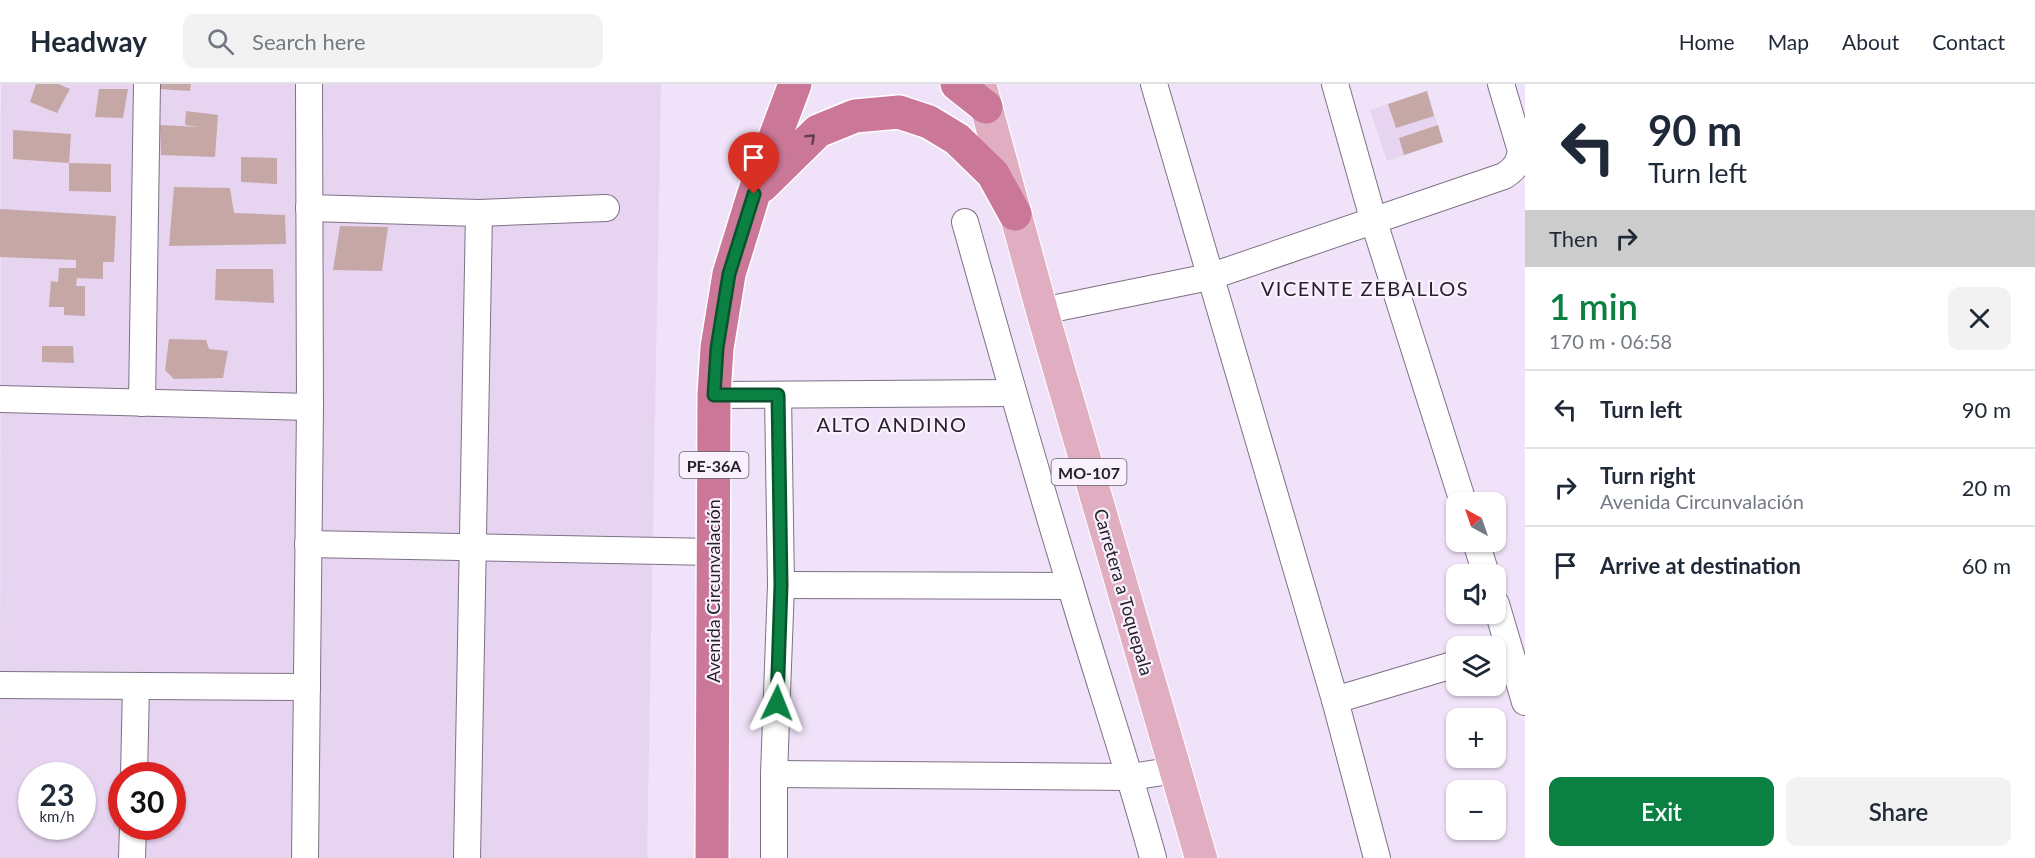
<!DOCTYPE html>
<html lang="en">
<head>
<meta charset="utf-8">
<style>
	:root { --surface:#fff; --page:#f2f2f3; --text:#1f2937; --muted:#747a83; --line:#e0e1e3; --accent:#0b8043 }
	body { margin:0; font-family:Lato,sans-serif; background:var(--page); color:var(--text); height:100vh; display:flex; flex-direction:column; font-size:22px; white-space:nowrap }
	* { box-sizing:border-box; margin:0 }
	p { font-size:20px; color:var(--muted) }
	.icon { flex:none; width:33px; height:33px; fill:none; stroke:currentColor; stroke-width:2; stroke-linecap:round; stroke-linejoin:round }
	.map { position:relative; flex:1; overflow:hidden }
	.drawer { display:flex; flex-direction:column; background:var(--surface); width:510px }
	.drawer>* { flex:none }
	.guide { background:#fff; color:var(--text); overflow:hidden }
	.needle { width:39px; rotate:320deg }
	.fabs { position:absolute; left:1446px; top:408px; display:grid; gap:12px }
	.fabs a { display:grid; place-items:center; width:60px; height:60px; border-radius:12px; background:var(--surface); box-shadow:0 2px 4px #0004; font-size:30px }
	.speed { position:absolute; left:18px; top:678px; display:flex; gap:12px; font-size:30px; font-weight:700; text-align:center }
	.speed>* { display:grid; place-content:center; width:78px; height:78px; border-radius:50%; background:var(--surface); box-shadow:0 2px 4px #0004; line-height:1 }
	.speed small { font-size:15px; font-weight:400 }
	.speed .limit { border:9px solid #d22; background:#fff; color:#111 }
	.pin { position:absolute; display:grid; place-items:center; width:51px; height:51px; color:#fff; margin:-62px -26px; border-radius:50% 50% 50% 0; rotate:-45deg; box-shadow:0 0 6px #0007 }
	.pin .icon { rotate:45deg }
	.me { position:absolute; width:66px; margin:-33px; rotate:2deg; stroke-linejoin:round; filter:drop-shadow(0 0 4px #0008) }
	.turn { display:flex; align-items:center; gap:21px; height:126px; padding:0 24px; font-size:27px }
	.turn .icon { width:78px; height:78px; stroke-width:2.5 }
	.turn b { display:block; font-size:42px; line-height:51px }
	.then { display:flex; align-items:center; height:57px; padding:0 24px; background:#0003; gap:12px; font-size:22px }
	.round { display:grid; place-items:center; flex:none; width:63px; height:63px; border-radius:12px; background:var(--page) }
	.summary { display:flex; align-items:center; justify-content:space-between; height:102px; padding:0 24px }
	h1 { font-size:36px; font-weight:600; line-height:45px; color:var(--accent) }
	.action { display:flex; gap:12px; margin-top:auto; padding:12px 24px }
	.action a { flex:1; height:69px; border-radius:12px; background:var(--accent); color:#fff; font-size:24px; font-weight:600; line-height:69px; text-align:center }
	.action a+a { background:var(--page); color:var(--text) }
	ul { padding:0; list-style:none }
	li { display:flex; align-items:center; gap:18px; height:78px; padding:0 24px; border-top:2px solid var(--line) }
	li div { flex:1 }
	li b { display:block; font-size:22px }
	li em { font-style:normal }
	header { display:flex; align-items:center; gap:36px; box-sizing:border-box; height:84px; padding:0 30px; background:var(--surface); border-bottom:2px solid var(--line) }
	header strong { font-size:28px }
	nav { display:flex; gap:33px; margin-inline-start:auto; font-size:21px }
	.search { width:420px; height:54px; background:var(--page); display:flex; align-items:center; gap:15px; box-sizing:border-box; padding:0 21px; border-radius:12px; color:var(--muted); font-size:22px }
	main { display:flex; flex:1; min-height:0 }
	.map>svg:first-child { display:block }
</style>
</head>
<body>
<header>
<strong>Headway</strong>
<div class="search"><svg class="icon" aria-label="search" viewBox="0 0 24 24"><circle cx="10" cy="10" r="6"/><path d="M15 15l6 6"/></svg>Search here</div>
<nav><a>Home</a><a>Map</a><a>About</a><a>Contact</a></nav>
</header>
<main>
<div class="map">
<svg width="1525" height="774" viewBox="0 0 1525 774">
	<rect width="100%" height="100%" fill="#f0e2f8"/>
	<!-- built -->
	<g fill="#e7d4f1" fill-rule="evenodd">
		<path d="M1 0H661L647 774H0ZM32 692H82V742H32ZM122 692H172V742H122Z"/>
		<path d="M1427 7 1443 58 1387 77 1370 26Z"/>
	</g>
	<!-- building -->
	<g fill="#c5a8a6">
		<path d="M36 0H58L70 5 57 29 30 18Z"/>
		<path d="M159 0H191L190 7 159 5Z"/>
		<path d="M99 5H128L123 34 95 33Z"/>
		<path d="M1427 7 1434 32 1396 44 1388 20Z"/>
		<path d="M186 27 218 31 215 73 161 71 160 41 200 43 185 41Z"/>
		<path d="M1438 41 1443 58 1404 71 1399 54Z"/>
		<path d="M13 46 71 50 69 79 13 75Z"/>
		<path d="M241 73 277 74V100L241 98Z"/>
		<path d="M69 79 111 80V108L69 107Z"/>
		<path d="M174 103 230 104 234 129 285 131 286 160 169 162Z"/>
		<path d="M0 125 116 132 114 178H103V195L77 194 76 202H85V232L64 231V223H49L51 197 58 198 59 184H76V176L0 173Z"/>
		<path d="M340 142 388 143 382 187 333 186Z"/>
		<path d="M216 185H273L274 219 215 216Z"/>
		<path d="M169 255 206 256 209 265 228 267 223 294 174 295 165 286Z"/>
		<path d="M42 262H73L74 279 42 278Z"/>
	</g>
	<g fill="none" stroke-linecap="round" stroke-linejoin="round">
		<!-- minor casing -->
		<g stroke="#7e7185" stroke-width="28">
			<g id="minor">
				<path d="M1154 0 1335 616 1377 774"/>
				<path d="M1335 0 1374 138 1463 418"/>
				<path d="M309 124 479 129 606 124"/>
				<path d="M965 138C999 259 1033 380 1070 500 1097 592 1128 682 1153 774"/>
				<path d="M1042 227 1209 193 1504 92C1515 85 1519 79 1521 67L1501 0"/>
				<path d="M714 311 1013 309"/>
				<path d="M0 315 310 323"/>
				<path d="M142 319 147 0"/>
				<path d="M1476 458 1486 490"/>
				<path d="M308 460 714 468"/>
				<path d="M781 501 1070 502"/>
				<path d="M1496 520 1525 618"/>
				<path d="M0 601 307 603"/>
				<path d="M1335 616 1456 580"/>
				<path d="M774 690 1131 693 1176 686"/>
				<path d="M134 692 136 602"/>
				<path d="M132 774 133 742"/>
				<path d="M305 774 310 323 309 0"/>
				<path d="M467 774 479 129"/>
				<path d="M774 774V690L781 501 778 311"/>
			</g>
		</g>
		<!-- major casing -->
		<g stroke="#fff" stroke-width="34">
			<path id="major" d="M980 0 1042 227 1201 774"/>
		</g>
		<!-- highway casing -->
		<g stroke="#fff" stroke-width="36">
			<g id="highway">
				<path d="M957 0 986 23"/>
				<path d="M762 102 818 47 855 32 899 28 929 38 957 55 993 90 1015 130"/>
				<path d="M712 774 714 311 717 264 729 190 754 109 795 0"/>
			</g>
		</g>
		<!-- minor -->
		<use href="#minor" stroke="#fff" stroke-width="26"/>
		<!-- major -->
		<use href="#major" stroke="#e0adc1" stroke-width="32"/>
		<!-- highway -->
		<use href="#highway" stroke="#cb7798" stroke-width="33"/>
	</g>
	<!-- one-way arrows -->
	<defs><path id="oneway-chevron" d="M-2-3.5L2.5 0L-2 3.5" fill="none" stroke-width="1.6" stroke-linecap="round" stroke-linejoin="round" transform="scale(1.5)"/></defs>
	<use stroke="#604050" href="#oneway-chevron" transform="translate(811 54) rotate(-43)"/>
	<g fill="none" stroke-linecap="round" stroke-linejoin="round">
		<!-- route casing -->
		<g stroke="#07532c" stroke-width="15">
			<path id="route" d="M754 110 729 190 717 264 714 311H778L781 501 777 619"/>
		</g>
		<!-- route -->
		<use href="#route" stroke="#0b8043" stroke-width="10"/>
	</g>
	<g text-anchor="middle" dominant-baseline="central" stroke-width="4.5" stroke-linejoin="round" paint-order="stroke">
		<!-- shield labels -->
		<g fill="#faf1ff" stroke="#66606a" stroke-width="1.5">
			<rect x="679.5" y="368" width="69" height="26" rx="4.5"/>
			<rect x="1051.5" y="375" width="75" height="26" rx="4.5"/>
		</g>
		<g font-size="16" font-weight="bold" fill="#27222a">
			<text x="714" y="381">PE-36A</text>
			<text x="1089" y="388">MO-107</text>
		</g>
		<!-- street labels -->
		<g font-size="18" fill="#27222a" stroke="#faf1ff">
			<text transform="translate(713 507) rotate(-90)">Avenida Circunvalación</text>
			<text transform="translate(1124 508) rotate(74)">Carretera a Toquepala</text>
		</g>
		<!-- neighbourhood labels -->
		<g font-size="20" letter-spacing="1.5" fill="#27222a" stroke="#faf1ff">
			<text x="1365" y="204">VICENTE ZEBALLOS</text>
			<text x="892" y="340">ALTO ANDINO</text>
		</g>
	</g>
</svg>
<div class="fabs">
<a><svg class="needle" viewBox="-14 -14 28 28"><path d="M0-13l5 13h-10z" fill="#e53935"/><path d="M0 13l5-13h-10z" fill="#747a83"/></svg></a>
<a><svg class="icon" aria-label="sound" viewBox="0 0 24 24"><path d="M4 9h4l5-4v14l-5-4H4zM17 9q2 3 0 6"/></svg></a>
<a><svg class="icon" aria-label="layers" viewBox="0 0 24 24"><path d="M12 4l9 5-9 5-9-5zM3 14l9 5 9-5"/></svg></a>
<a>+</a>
<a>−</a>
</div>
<div class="speed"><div>23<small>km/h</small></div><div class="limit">30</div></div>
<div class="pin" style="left:754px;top:110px;background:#d93025"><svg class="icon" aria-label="arrive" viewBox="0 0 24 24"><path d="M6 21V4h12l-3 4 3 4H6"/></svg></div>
<svg class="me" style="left:777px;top:619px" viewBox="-20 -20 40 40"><path d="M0-17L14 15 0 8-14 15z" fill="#0b8043" stroke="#fff" stroke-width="4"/></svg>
</div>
<section class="drawer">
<div class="guide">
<div class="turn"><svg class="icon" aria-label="left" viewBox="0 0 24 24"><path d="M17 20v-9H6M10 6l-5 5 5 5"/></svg><div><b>90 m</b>Turn left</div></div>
<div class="then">Then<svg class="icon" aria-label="right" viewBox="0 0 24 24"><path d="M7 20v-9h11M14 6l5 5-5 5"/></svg></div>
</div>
<div class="summary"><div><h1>1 min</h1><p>170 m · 06:58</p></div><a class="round"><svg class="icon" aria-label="close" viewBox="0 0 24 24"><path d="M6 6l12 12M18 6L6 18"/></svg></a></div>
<ul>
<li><svg class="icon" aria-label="left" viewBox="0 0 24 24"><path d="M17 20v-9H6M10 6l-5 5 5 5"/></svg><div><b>Turn left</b></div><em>90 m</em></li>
<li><svg class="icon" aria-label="right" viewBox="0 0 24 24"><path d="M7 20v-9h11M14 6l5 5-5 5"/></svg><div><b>Turn right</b><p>Avenida Circunvalación</p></div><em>20 m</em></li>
<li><svg class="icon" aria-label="arrive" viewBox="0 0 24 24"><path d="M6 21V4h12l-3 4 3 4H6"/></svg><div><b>Arrive at destination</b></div><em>60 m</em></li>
</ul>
<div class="action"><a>Exit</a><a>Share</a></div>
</section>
</main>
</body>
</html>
